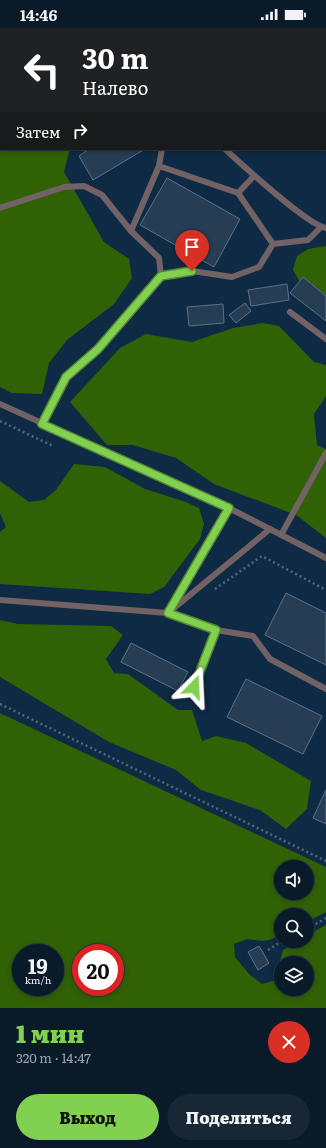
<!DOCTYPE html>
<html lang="ru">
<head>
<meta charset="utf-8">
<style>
	:root { --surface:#091a29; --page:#172735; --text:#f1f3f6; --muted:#99a1a8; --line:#293846; --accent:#82d04f }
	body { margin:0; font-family:Literata,serif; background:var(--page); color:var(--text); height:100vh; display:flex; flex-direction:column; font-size:15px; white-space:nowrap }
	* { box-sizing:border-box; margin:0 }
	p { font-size:13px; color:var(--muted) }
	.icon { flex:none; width:22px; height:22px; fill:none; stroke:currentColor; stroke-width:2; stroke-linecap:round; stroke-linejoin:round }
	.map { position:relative; height:980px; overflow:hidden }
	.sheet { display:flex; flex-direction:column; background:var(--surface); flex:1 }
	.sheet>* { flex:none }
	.guide { position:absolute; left:0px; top:0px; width:326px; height:122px; box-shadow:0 2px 6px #0003,0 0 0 1px var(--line); background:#202124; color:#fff; overflow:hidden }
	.controls { position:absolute; left:274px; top:832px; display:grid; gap:8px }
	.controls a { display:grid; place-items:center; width:40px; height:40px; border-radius:50%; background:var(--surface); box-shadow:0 2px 6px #0003,0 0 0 1px var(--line); font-size:20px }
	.speed { position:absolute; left:12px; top:916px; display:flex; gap:8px; font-size:20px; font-weight:700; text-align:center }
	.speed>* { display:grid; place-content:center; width:52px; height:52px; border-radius:50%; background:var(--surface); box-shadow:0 2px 6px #0003,0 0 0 1px var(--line); line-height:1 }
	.speed small { font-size:10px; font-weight:400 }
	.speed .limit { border:6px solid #d22; background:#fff; color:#111 }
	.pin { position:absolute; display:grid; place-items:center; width:34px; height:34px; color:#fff; margin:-41px -17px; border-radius:50% 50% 50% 0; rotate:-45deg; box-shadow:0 0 4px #0007 }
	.pin .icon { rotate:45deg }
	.me { position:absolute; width:44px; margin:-22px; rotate:21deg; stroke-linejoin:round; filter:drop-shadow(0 0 3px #0008) }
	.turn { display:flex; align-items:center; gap:14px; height:84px; padding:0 16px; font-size:18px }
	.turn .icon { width:52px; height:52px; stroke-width:2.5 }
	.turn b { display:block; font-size:28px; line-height:34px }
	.then { display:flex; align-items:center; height:38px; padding:0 16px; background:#0003; gap:8px; font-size:15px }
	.round { display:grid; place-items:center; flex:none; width:42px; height:42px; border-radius:21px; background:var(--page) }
	.head { display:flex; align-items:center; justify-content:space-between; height:68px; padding:0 16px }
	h1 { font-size:24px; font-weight:800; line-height:30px; color:var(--accent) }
	.button { display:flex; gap:8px; margin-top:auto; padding:8px 16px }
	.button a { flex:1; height:46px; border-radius:24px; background:var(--accent); color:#111; font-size:16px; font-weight:800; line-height:46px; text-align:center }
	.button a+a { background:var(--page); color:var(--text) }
	.status { display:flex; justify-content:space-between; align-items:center; height:28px; padding:0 20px; background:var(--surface); direction:ltr }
	.status svg { height:11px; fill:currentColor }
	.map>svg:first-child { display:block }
</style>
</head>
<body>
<div class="status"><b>14:46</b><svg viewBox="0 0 49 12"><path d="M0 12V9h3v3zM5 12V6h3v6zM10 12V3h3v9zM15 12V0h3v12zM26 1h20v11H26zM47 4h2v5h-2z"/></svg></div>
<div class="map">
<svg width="326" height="980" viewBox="0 0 326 980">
	<rect width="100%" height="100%" fill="#0c2337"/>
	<!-- built -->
	<path fill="#0e2a44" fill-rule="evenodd" d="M0 0H326V980H0ZM1 1H325V121H1ZM281 839H307V865H281ZM281 887H307V913H281ZM21 925H55V959H21ZM81 925H115V959H81ZM281 935H307V961H281Z"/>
	<!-- forest -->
	<g fill="#306104" fill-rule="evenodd">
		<path d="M0 11 1 121H70L64 144 104 214 129 231 132 250 114 276 67 312 49 335 42 366 12 365 0 359Z"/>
		<path d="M326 218V268L314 258 300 254 293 242 297 228 308 221Z"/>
		<path d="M263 295 279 298 314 334 326 337V368L314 386 317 417 326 421V510L296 487 214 456 176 430 133 417H107L70 374 120 320 146 306 192 314 233 300Z"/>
		<path d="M74 436 105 439 145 461 186 474 199 480 204 496 200 511 164 559 150 566 0 556V504L6 499 0 485V453L29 474 44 472 56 462Z"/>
		<path d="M0 592 18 596 111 598 123 607 106 631 114 645 128 646 178 682H192L202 713 216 708 246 715 311 753 307 781 286 801 260 782 201 762 176 742 109 714 0 649Z"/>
		<path d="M0 685 326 839V884L307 894V887H281V907L269 912 262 913 247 911 234 916 235 929 249 946 262 956 276 952 281 948V961H307V935H281V939L280 933 283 922 298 913H307V907L326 897V980H0ZM281 839H307V865H281ZM21 925H55V959H21ZM81 925H115V959H81Z"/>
	</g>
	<!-- building -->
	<g fill="#263d53" stroke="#5a728b">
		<path d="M89 121H145L93 152 79 128Z"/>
		<path d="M167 150 240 191 214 239 140 197Z"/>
		<path d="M303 249 326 268V293L290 265Z"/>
		<path d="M287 256 289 272 251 278 248 262Z"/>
		<path d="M245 275 251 283 236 295 229 287Z"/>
		<path d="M223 276 224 295 189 298 187 279Z"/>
		<path d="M286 565 326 585V637L265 607Z"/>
		<path d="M131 615 188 644 178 663 121 634Z"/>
		<path d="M246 651 322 688 303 726 227 689Z"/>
		<path d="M326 762V796L313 790Z"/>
		<path d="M259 918 269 935 258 942 248 924Z"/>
	</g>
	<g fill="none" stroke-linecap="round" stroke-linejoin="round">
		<!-- path -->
		<g stroke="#536778" stroke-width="2.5" stroke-dasharray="2 3" stroke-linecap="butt">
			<path d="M0 393 53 418"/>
			<path d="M215 561 262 528 326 562"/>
			<path d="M0 676 326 833"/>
			<path d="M307 901 326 890"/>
			<path d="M268 922 282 913"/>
		</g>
		<!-- service -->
		<g stroke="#736265" stroke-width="6">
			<path d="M116 0 117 1"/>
			<path d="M225 121C241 136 309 198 326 200"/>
			<path d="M238 165 254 148"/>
			<path d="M0 180 64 159 84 158 102 167 131 203 159 230 161 248 99 321 66 349 42 396"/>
			<path d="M131 203 159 138"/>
			<path d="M273 216 308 212 321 199"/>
			<path d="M161 248 192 243 232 249 259 239 273 216 238 165 159 138 162 121"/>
			<path d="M290 284 326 311"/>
			<path d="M0 376 229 480 326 530"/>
			<path d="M229 480 168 585 216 602 253 608 270 631 326 661"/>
			<path d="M281 507 326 425"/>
			<path d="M0 572 168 585 270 501"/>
			<path d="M194 659 216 602"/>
		</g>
	</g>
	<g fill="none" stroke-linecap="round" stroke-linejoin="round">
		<!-- route casing -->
		<g stroke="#548733" stroke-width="10">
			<path id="route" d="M192 243 161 248 98 321 66 349 42 396 229 480 168 585 216 602 194 659"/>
		</g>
		<!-- route -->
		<use href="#route" stroke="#82d04f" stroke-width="7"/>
	</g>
</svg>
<div class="controls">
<a><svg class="icon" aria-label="sound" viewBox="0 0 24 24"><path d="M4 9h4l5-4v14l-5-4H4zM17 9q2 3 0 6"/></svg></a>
<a><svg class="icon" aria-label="search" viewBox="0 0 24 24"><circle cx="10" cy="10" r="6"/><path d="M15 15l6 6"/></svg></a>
<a><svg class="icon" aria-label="layers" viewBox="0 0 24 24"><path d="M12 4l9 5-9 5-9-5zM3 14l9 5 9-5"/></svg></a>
</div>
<div class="speed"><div>19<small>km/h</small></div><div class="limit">20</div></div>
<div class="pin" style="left:192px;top:243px;background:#d93025"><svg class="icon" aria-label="arrive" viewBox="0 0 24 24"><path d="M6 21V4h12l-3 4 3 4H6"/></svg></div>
<svg class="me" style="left:194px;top:659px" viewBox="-20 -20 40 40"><path d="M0-17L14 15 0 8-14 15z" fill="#82d04f" stroke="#fff" stroke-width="4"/></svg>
<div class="guide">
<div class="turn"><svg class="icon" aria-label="left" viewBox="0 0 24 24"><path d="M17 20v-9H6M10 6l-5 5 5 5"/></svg><div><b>30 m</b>Налево</div></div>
<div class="then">Затем<svg class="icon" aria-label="right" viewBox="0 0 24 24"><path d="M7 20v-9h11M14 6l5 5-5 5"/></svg></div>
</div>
</div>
<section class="sheet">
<div class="head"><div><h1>1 мин</h1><p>320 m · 14:47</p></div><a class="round" style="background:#d93025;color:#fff"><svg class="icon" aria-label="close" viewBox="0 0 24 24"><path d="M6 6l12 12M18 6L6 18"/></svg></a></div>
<div class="button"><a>Выход</a><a>Поделиться</a></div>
</section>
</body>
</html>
